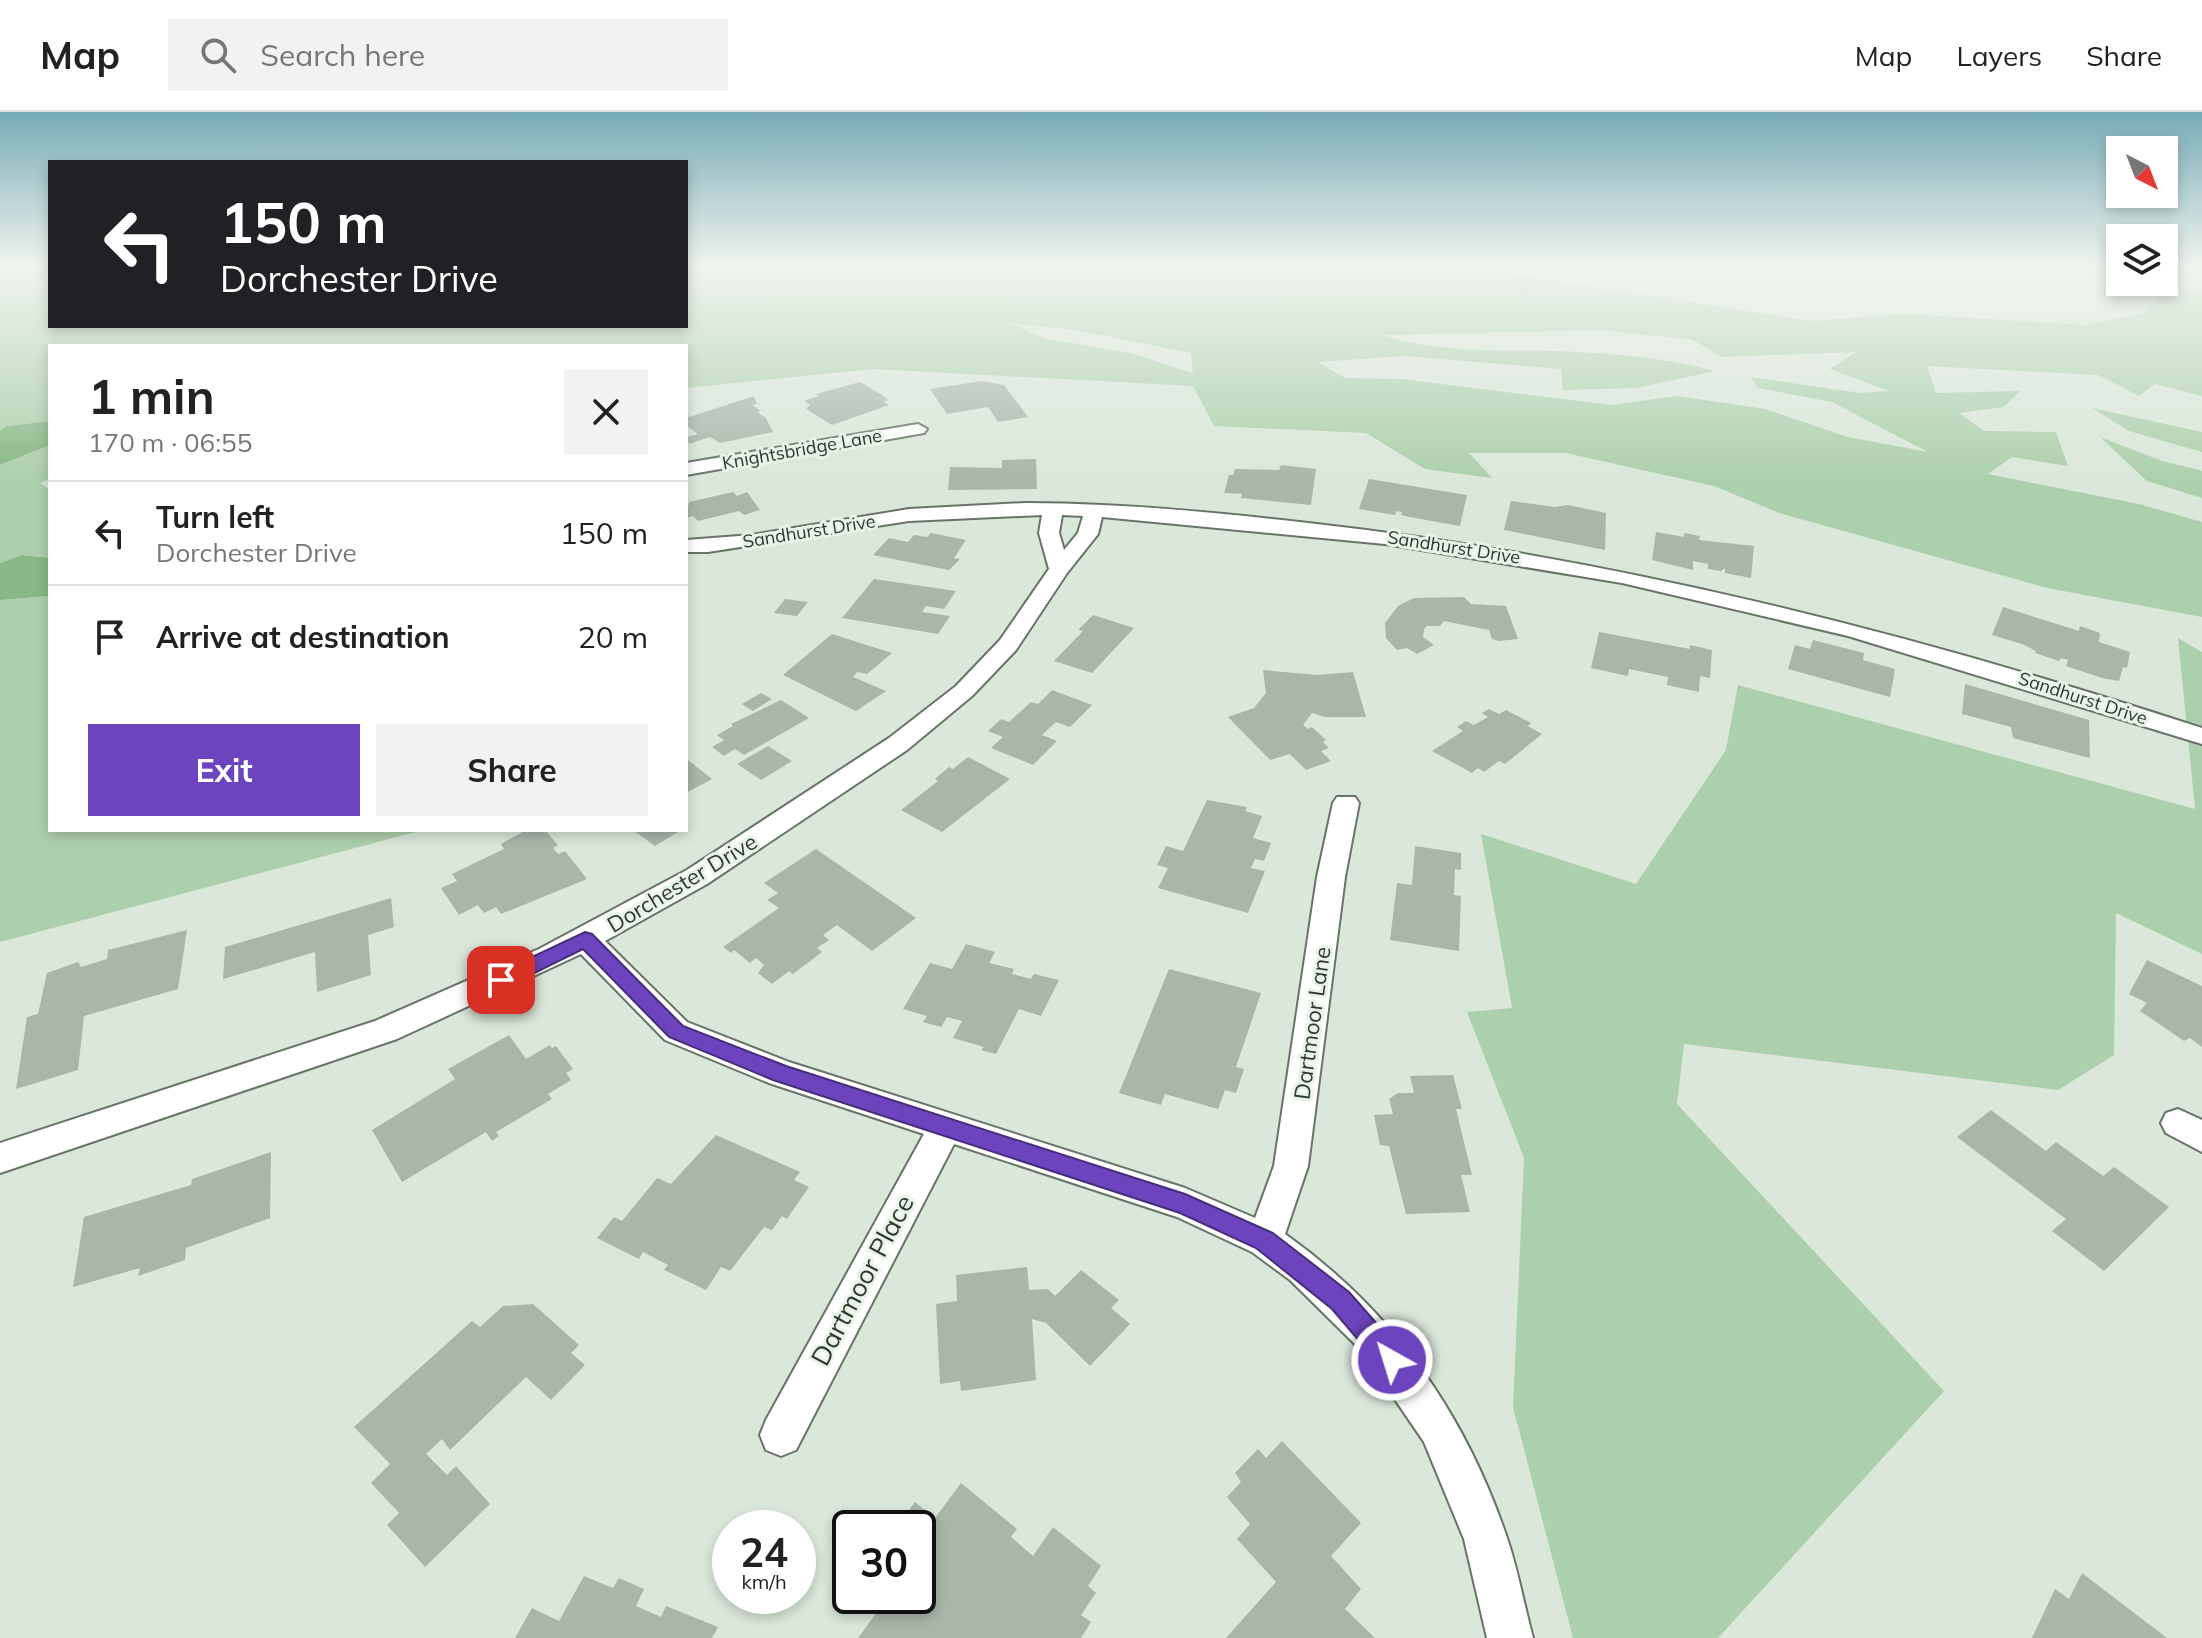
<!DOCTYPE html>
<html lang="en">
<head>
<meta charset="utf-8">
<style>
	:root { --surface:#fff; --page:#f2f2f2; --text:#222; --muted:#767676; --line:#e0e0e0; --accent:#6c45be }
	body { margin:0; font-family:Mulish,sans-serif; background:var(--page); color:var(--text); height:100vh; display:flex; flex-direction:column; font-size:30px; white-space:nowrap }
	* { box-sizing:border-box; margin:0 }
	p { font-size:26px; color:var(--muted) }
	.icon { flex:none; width:44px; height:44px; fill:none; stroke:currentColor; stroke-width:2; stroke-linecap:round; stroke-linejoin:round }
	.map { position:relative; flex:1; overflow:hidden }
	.side { position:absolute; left:48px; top:232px; width:640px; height:488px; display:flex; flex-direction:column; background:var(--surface); border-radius:0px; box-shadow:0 4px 12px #0003 }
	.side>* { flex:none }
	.hud { position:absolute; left:48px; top:48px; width:640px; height:168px; border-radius:0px; box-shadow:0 4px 12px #0003; background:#202124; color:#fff; overflow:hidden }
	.needle { width:52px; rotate:138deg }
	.fabs { position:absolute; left:2106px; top:24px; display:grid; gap:16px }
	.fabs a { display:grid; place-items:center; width:72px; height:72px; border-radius:0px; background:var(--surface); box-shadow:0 4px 12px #0003; font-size:40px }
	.speed { position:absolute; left:712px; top:1398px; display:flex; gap:16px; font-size:40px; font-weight:700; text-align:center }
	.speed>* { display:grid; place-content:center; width:104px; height:104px; border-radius:50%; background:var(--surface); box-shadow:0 4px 12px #0003; line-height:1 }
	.speed small { font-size:20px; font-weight:400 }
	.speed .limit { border:4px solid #111; border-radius:12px; background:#fff; color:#111 }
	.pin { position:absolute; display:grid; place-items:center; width:68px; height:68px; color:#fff; margin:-34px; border-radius:16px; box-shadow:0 4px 12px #0006 }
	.me { position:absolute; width:88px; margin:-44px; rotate:321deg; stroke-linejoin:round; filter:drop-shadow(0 0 6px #0008) }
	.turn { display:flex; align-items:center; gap:28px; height:168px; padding:0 40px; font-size:36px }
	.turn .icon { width:104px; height:104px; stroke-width:2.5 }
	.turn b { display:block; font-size:56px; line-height:68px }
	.round { display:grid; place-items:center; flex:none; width:84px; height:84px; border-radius:0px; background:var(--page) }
	.summary { display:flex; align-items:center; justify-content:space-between; height:136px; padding:0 40px }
	h1 { font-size:48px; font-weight:700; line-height:60px }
	.button { display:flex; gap:16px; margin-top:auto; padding:16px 40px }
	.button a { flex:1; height:92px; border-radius:0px; background:var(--accent); color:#fff; font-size:32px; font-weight:700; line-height:92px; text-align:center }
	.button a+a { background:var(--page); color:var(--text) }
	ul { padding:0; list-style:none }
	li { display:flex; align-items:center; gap:24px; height:104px; padding:0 40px; border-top:2px solid var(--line) }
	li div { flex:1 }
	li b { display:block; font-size:30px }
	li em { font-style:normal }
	header { display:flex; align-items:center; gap:48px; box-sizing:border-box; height:112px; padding:0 40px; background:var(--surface); border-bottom:2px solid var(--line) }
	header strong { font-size:38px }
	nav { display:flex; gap:44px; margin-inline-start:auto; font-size:28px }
	.search { width:560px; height:72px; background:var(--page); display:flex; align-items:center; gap:20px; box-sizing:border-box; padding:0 28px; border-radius:0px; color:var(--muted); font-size:30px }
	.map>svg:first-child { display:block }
</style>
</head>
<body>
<header>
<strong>Map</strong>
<div class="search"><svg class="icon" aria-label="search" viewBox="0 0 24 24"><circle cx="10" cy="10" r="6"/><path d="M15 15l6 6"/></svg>Search here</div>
<nav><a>Map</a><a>Layers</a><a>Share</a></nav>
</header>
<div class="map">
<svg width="2202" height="1526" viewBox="0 0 2202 1526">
	<rect width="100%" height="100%" fill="#dbe7da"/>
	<!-- green -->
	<g fill="#add0ac" fill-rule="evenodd">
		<path d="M0 153H50V214H686V153H1455L1810 209 1906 202 2085 213 2142 202 2168 179 2202 178V284L2155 272 2139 284 2098 263 1927 254 1936 281 2020 279 2004 295 1959 301 1984 319 2056 320 2068 354 2012 345 1988 362 2139 392 2202 410V505L2047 476 1779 401 1714 374 1566 341H1469L1492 366 1425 357 1366 321 1214 314 1193 274 873 257 686 276V234H50V309L7 314 0 319ZM1009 211 1082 219 1191 241 1193 261 1130 241 1044 226ZM1601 218 1693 228 1722 245 1856 240 1830 257 1889 279 1860 281 1751 265 1758 276 1832 290 1928 340 1848 325 1765 297 1677 284 1612 293 1401 267 1345 266 1318 250 1404 244 1561 257 1563 278 1636 276 1715 259C1663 245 1608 241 1555 239 1497 238 1438 241 1383 223Z"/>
		<path d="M2092 296 2202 320V340L2129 319Z"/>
		<path d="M2100 325 2162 349 2202 359V386L2147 369Z"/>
		<path d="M50 333V367L40 371 50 378V446L22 443 0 451V353Z"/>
		<path d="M50 484V718H423L0 830V488Z"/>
		<path d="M2178 526 2202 540V842L2116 801 2114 943 2058 978 1684 932 1677 992 1944 1279 1718 1526H1573L1513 1295 1524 1046 1467 900 1512 896 1481 722 1636 772 1726 638 1738 573 2195 697Z"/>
	</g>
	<!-- forest -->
	<g fill="#87b885">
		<path d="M50 309V333L0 353V319L7 314Z"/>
		<path d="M22 443 50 446V484L0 488V451Z"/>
	</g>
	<!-- building -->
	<g fill="#aab6aa">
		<path d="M982 269 1004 273 1028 305 998 310 988 295 947 302 930 277Z"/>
		<path d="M860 270 882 283 888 288 883 290 889 293 832 313 806 297 810 293 804 289 819 284 816 282Z"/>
		<path d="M754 284 757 292 752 293 761 299 757 300 766 306 773 320 720 331 710 325 689 332 687 325 698 322 686 313V306Z"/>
		<path d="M1036 347 1037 377 948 378 950 355 1002 356V348Z"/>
		<path d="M1281 353 1316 357 1311 393 1241 386 1242 382 1224 381 1229 363H1233L1235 357 1279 358Z"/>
		<path d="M1369 367 1467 383 1460 414 1415 406 1401 403 1402 400 1396 399 1395 403 1359 397Z"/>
		<path d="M733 380 737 384 747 380 760 398 744 403 739 399 698 409 693 404 686 406 689 390Z"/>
		<path d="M1511 389 1555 395 1568 393 1606 401 1605 438 1504 418Z"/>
		<path d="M1656 420 1684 425V421L1700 424 1699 428 1754 434 1751 466 1725 461V456L1721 459 1708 457V452L1693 449V458L1652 448Z"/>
		<path d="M931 421 966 428 954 446 960 447 949 458 873 443 889 426 908 430 914 423 927 425Z"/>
		<path d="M874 467 956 479 944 497 926 494 922 500 950 504 938 522 842 506Z"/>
		<path d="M1464 485 1471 492 1506 494 1518 527 1499 529 1492 527 1489 518 1444 509 1440 514H1427L1424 517 1423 525 1434 533 1417 542 1407 536 1397 538 1386 526 1385 511 1398 494 1414 486Z"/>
		<path d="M785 487 808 490 797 504 774 501Z"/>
		<path d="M2003 495 2079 519 2080 514 2100 521 2099 530 2130 540 2127 556 2123 555 2119 569 2102 566 2066 554 2068 548 2061 546 2059 549 2035 541 2036 539 2022 532 1992 523Z"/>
		<path d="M1093 503 1134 516 1092 561 1054 549 1083 519 1078 518Z"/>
		<path d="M1599 520 1690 537V533L1712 538 1710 566 1700 564 1699 580 1667 573 1668 565 1629 557 1628 564 1591 556Z"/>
		<path d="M832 522 892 541 867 562 857 560 853 565 886 579 856 599 783 563Z"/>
		<path d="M1813 528 1864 541 1863 548 1895 557 1890 585 1788 557 1795 533 1810 537Z"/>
		<path d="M1263 558 1317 563 1353 560 1366 605H1325L1312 601 1303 613 1308 617 1312 615 1326 628 1323 630 1329 636 1321 639 1331 649 1306 658 1290 642 1270 648 1228 605 1254 596 1266 581Z"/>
		<path d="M1965 572 2089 608 2090 646 2013 626 2011 615 1962 602Z"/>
		<path d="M1052 578 1092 593 1070 615 1056 610 1042 623 1057 629 1033 653 991 636 1003 625 988 619 1001 607 1009 610 1031 590 1038 592Z"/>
		<path d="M761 581 772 587 753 599 742 592Z"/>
		<path d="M781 588 809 606 744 643 735 637 724 644 712 635 724 628 717 623 733 614 731 612Z"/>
		<path d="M1489 597 1499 602 1506 598 1531 611 1528 614 1542 622 1505 652 1499 649 1484 660 1478 656 1472 661 1432 639 1463 619 1457 615 1466 609 1474 613 1488 605 1482 601Z"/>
		<path d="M768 634 792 649 761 668 737 652Z"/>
		<path d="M968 645 1010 667 942 720 901 698 938 669 935 667 949 655 953 657Z"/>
		<path d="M688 648 712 667 686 681V649Z"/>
		<path d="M1207 688 1247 695 1245 699 1262 704 1253 726 1271 731 1264 749 1255 747 1251 756 1265 759 1248 801 1158 776 1168 756 1157 753 1166 734 1183 739Z"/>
		<path d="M526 718H545L558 733 553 736 558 742 565 739 587 767 501 802 496 795 484 801 478 793 459 803 441 776 457 769 452 762 504 737 501 732Z"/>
		<path d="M633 718H681L655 734Z"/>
		<path d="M1415 734 1461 741V758L1455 757 1454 783 1461 784 1459 839 1390 828 1397 771 1412 773Z"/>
		<path d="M816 737 916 806 872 839 837 813 823 823 829 828 817 836 822 840 793 862 789 859 772 872 758 861 764 853 756 846 750 851 734 838 731 841 723 835 779 796 767 788 778 781 764 771Z"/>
		<path d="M391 786 394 815 368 823 371 863 317 880 315 840 223 867 225 835Z"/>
		<path d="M187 818 178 877 84 904 78 958 16 977 27 905 38 902 47 861 78 850 81 855 107 847 108 838Z"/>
		<path d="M966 832 995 840 989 851 1014 857 1012 862 1031 867 1034 862 1059 868 1041 904 1019 897 996 942 981 938 984 935 953 926 962 909 947 905 941 915 923 910 927 904 903 897 930 851 952 857Z"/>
		<path d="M2147 848 2202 874V935L2190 926 2184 929 2140 899 2147 891 2129 882Z"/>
		<path d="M1169 857 1261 881 1236 955 1244 957 1236 981 1225 978 1218 997 1165 982 1161 993 1119 981Z"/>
		<path d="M509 923 526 947 550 933 552 936 556 934 573 957 566 961 571 968 548 982 552 987 496 1020 499 1024 492 1029 486 1020 402 1070 372 1018 455 967 448 957Z"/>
		<path d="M1453 963 1462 997H1456L1472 1063H1461L1470 1100 1406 1102 1389 1034 1380 1033 1374 1003 1393 1002 1389 987 1398 981H1414L1410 964Z"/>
		<path d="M1991 998 2046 1039 2056 1030 2103 1064 2114 1055 2169 1095 2104 1159 2052 1119 2066 1107 1957 1025Z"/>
		<path d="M716 1023 800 1060 794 1068 809 1075 787 1107 782 1104 772 1118 764 1115 730 1159 721 1155 706 1178 664 1158 668 1153 643 1140 639 1147 597 1126 614 1105 622 1109 657 1066 671 1072Z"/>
		<path d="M271 1040 270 1106 186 1136 185 1148 138 1164 140 1156 73 1175 84 1105 191 1073 192 1067Z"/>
		<path d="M1027 1155 1029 1178 1048 1177 1055 1184 1081 1158 1119 1188 1111 1196 1130 1212 1090 1254 1046 1211 1032 1207 1036 1268 961 1279 960 1269 940 1272 936 1192 957 1189 956 1163Z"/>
		<path d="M533 1192 579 1233 571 1241 585 1253 551 1288 526 1265 450 1338 442 1327 426 1342 447 1363 456 1354 490 1392 425 1455 387 1413 399 1401 371 1371 390 1352 354 1315 472 1209 480 1215 503 1194Z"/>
		<path d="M1282 1329 1361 1411 1331 1444 1361 1477 1345 1497 1375 1526H1226L1276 1470 1237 1427 1250 1412 1227 1385 1241 1370 1235 1361 1258 1337 1266 1346Z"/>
		<path d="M961 1371 1017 1417 1011 1425 1033 1444 1053 1415 1101 1454 1088 1474 1096 1481 1081 1503 1091 1510 1081 1526H858L885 1489 879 1484H918V1416H896L915 1390 935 1406Z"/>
		<path d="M2082 1461 2167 1526H2032L2055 1477 2069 1487Z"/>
		<path d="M584 1464 613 1476 619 1466 644 1477 636 1494 661 1505 666 1494 718 1515 712 1526H515L532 1496 559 1509Z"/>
	</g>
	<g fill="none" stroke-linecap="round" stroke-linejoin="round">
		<!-- minor casing -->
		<g stroke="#697368" stroke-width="4">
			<g id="minor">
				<path d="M918 312 927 317 924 321 686 363V351Z"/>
				<path d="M1025 391C1119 391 1214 400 1308 411 1614 445 1910 521 2202 616V632L1848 524 1622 471 1385 432 1102 405 1098 422 1067 461 1016 538 972 584 907 638 707 772 605 829 687 910 789 950 1185 1076 1255 1106 1274 1054 1317 765 1333 691 1337 685H1355L1359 691 1345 765 1308 1054 1285 1122C1392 1198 1465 1301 1507 1426 1518 1458 1524 1493 1533 1526H1487L1464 1427 1424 1330 1362 1239 1290 1168 1252 1140 1177 1105 954 1032 796 1338 781 1344 766 1338 760 1323 766 1308 924 1022 769 971 665 928 581 842 397 927 0 1061V1031L375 909 539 837 687 758 889 626 956 574 1000 528 1049 457 1039 421 1042 403 909 409 708 440H686V428L752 423 909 397ZM1062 403 1083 404 1078 421 1064 438 1059 421Z"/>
				<path d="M2178 997 2202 1008V1040L2166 1021 2161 1011 2166 1001Z"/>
			</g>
		</g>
		<!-- minor -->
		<use href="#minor" fill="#fff" fill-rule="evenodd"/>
	</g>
	<!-- sky -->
	<linearGradient id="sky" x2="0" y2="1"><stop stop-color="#77abb6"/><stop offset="0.42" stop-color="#eff4ee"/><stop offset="1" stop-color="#eff4ee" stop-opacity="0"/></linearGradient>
	<rect width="2202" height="366" fill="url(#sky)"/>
	<!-- route -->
	<path fill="#6c45be" stroke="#462d7c" stroke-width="2" d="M585 820 592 822 683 914 786 954 1185 1082 1273 1121 1349 1180 1401 1239 1405 1248 1401 1257 1392 1260 1383 1257 1332 1197 1256 1136 1180 1101 773 968 669 925 583 837 508 874H494L491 868 494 863Z"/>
	<g text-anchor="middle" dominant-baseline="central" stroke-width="6" stroke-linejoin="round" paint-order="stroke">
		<!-- far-street labels -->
		<g font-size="18" fill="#313631" stroke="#e8f4e7">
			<text transform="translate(802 337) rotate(-10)">Knightsbridge Lane</text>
			<text transform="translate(809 419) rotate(-9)">Sandhurst Drive</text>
			<text transform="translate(1454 435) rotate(9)">Sandhurst Drive</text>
			<text transform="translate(2083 586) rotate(18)">Sandhurst Drive</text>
		</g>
		<!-- street labels -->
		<g font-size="22" fill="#313631" stroke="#e8f4e7">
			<text transform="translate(682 771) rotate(-31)">Dorchester Drive</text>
			<text transform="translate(1312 911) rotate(-82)">Dartmoor Lane</text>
		</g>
		<!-- near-street labels -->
		<g font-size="26" fill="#313631" stroke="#e8f4e7">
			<text transform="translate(862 1168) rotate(-62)">Dartmoor Place</text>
		</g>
	</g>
</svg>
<div class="fabs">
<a><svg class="needle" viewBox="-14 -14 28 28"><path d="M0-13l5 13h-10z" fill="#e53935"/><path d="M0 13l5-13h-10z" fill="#767676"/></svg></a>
<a><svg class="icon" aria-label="layers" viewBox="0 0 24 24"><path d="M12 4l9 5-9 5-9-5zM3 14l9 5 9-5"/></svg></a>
</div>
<div class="speed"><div>24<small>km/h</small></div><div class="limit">30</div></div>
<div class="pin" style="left:501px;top:868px;background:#d93025"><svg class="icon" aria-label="arrive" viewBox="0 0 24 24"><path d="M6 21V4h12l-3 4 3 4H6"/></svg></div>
<svg class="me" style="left:1392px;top:1248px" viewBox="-20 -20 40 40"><circle r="17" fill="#6c45be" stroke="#fff" stroke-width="3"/><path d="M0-11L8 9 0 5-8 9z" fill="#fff"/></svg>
<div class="hud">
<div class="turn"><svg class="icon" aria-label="left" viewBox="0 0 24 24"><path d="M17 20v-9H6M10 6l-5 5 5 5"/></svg><div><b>150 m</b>Dorchester Drive</div></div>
</div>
<section class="side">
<div class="summary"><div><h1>1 min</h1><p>170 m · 06:55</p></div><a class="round"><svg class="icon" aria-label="close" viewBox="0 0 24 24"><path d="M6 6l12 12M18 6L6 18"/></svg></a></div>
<ul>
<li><svg class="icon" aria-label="left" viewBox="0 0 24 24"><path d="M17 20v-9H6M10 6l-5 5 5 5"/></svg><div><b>Turn left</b><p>Dorchester Drive</p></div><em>150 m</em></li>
<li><svg class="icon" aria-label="arrive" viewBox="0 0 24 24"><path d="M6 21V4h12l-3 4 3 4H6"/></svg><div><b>Arrive at destination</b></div><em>20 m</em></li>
</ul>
<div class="button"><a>Exit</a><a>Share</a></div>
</section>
</div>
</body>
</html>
